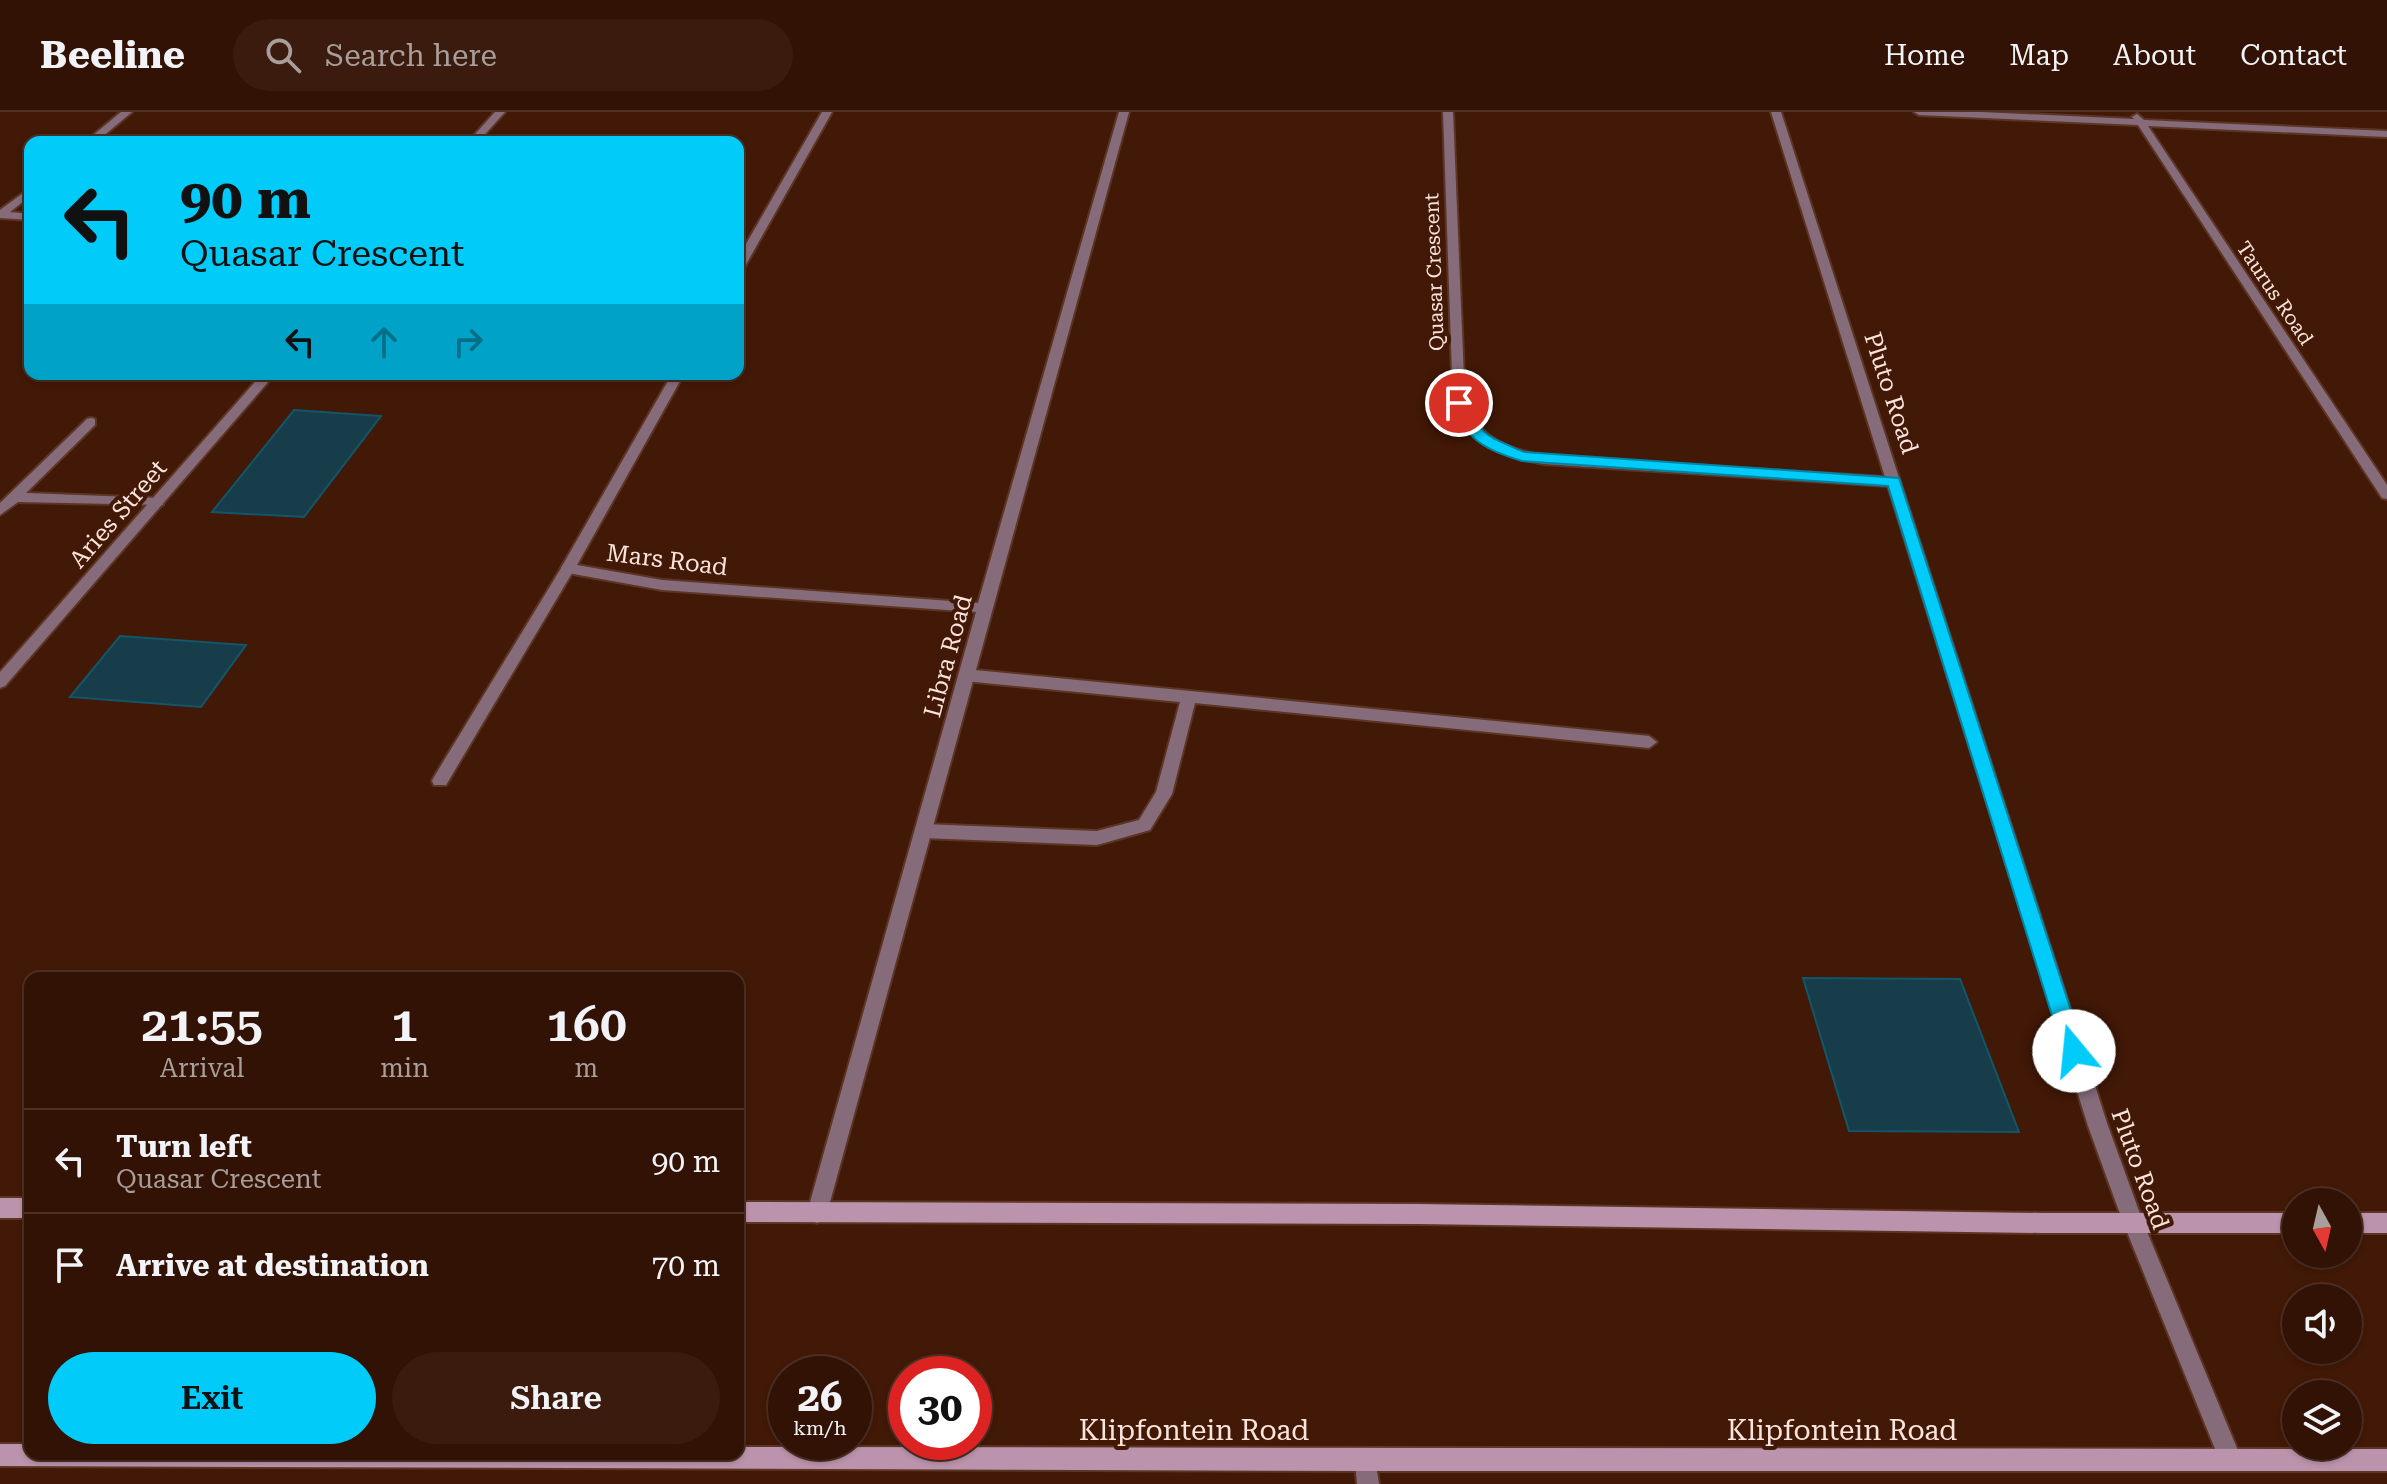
<!DOCTYPE html>
<html lang="en">
<head>
<meta charset="utf-8">
<style>
	:root { --surface:#321204; --page:#3a1b0e; --text:#f1f3f6; --muted:#a89e9a; --line:#4d3226; --accent:#01cbf9 }
	body { margin:0; font-family:"Roboto Serif",serif; background:var(--page); color:var(--text); height:100vh; display:flex; flex-direction:column; font-size:30px; white-space:nowrap }
	* { box-sizing:border-box; margin:0 }
	p { font-size:26px; color:var(--muted) }
	.icon { flex:none; width:44px; height:44px; fill:none; stroke:currentColor; stroke-width:2; stroke-linecap:round; stroke-linejoin:round }
	.map { position:relative; flex:1; overflow:hidden }
	.panel { position:absolute; left:24px; top:860px; width:720px; height:488px; display:flex; flex-direction:column; background:var(--surface); border-radius:16px; box-shadow:0 2px 6px #0004,0 0 0 2px var(--line) }
	.panel>* { flex:none }
	.top-card { position:absolute; left:24px; top:24px; width:720px; height:244px; border-radius:16px; box-shadow:0 2px 6px #0004,0 0 0 2px var(--line); background:#01cbf9; color:#111; overflow:hidden }
	.needle { width:52px; rotate:172deg }
	.fabs { position:absolute; left:2282px; top:1076px; display:grid; gap:16px }
	.fabs a { display:grid; place-items:center; width:80px; height:80px; border-radius:50%; background:var(--surface); box-shadow:0 2px 6px #0004,0 0 0 2px var(--line); font-size:40px }
	.speed { position:absolute; left:768px; top:1244px; display:flex; gap:16px; font-size:40px; font-weight:700; text-align:center }
	.speed>* { display:grid; place-content:center; width:104px; height:104px; border-radius:50%; background:var(--surface); box-shadow:0 2px 6px #0004,0 0 0 2px var(--line); line-height:1 }
	.speed small { font-size:20px; font-weight:400 }
	.speed .limit { border:12px solid #d22; background:#fff; color:#111 }
	.pin { position:absolute; display:grid; place-items:center; width:68px; height:68px; color:#fff; margin:-34px; border:4px solid #fff; border-radius:50%; box-shadow:0 2px 8px #0007 }
	.me { position:absolute; width:88px; margin:-44px; rotate:343deg; stroke-linejoin:round; filter:drop-shadow(0 0 6px #0008) }
	.turn { display:flex; align-items:center; gap:28px; height:168px; padding:0 24px; font-size:36px }
	.turn .icon { width:104px; height:104px; stroke-width:2.5 }
	.turn b { display:block; font-size:56px; line-height:68px }
	.lanes { display:flex; align-items:center; height:76px; padding:0 24px; background:#0003; justify-content:center; gap:40px; direction:ltr }
	.lanes .off { opacity:.35 }
	.eta { display:flex; justify-content:space-evenly; align-items:center; height:136px; text-align:center }
	.eta b { font-size:48px; font-weight:600; line-height:56px }
	.primary-button { display:flex; gap:16px; margin-top:auto; padding:16px 24px }
	.primary-button a { flex:1; height:92px; border-radius:48px; background:var(--accent); color:#111; font-size:32px; font-weight:600; line-height:92px; text-align:center }
	.primary-button a+a { background:var(--page); color:var(--text) }
	ul { padding:0; list-style:none }
	li { display:flex; align-items:center; gap:24px; height:104px; padding:0 24px; border-top:2px solid var(--line) }
	li div { flex:1 }
	li b { display:block; font-size:30px }
	li em { font-style:normal }
	header { display:flex; align-items:center; gap:48px; box-sizing:border-box; height:112px; padding:0 40px; background:var(--surface); border-bottom:2px solid var(--line) }
	header strong { font-size:38px }
	nav { display:flex; gap:44px; margin-inline-start:auto; font-size:28px }
	.search { width:560px; height:72px; background:var(--page); display:flex; align-items:center; gap:20px; box-sizing:border-box; padding:0 28px; border-radius:44px; color:var(--muted); font-size:30px }
	.map>svg:first-child { display:block }
</style>
</head>
<body>
<header>
<strong>Beeline</strong>
<div class="search"><svg class="icon" aria-label="search" viewBox="0 0 24 24"><circle cx="10" cy="10" r="6"/><path d="M15 15l6 6"/></svg>Search here</div>
<nav><a>Home</a><a>Map</a><a>About</a><a>Contact</a></nav>
</header>
<div class="map">
<svg width="2387" height="1372" viewBox="0 0 2387 1372">
	<rect width="100%" height="100%" fill="#421806"/>
	<!-- building -->
	<g fill="#173d4a" stroke="#125669" stroke-width="2">
		<path d="M294 298 381 304 304 405 212 400Z"/>
		<path d="M120 524 246 533 201 595 70 585Z"/>
		<path d="M1803 866 1960 867 2019 1020 1849 1019Z"/>
	</g>
	<g fill="none" stroke-linecap="round" stroke-linejoin="round">
		<!-- lane casing -->
		<g stroke="#5c3524" stroke-width="4">
			<g id="lane">
				<path d="M91 306 95 307V313L26 381 158 386 163 387V393L18 390 0 403V391L87 307Z"/>
				<path d="M568 451 575 456 446 673H434L432 669 434 665 563 453Z"/>
				<path d="M965 557 1649 624 1657 630 1649 636 1195 591 1172 682 1150 718 1097 733 923 726 917 724 915 719 917 714 923 712 1097 719 1139 708 1156 680 1180 590 965 569 958 563Z"/>
			</g>
		</g>
		<!-- street casing -->
		<g stroke="#5c3524" stroke-width="4">
			<g id="street">
				<path d="M121 0H132L96 30H85Z"/>
				<path d="M495 0H505L478 30H468Z"/>
				<path d="M822 0H832L744 156 738 159V146Z"/>
				<path d="M1119 0H1129L827 1101 824 1108 817 1111 810 1108 807 1101 976 500 662 478 568 461 561 456 672 262H684L577 453 662 468 978 491Z"/>
				<path d="M1443 0H1453L1465 291C1480 327 1508 337 1544 344L1885 365 1771 0H1781L2108 1014 2143 1110 2241 1346 2238 1354 2230 1357 2222 1354 2123 1110 2088 1014 1888 374 1544 352C1500 344 1471 335 1453 291Z"/>
				<path d="M1914 0H1981L2134 7 2132 5 2137 2 2144 8 2387 19V25L2148 14 2387 373V387L2382 386 2138 13 1919 3Z"/>
				<path d="M30 76V84L10 100 30 102V108L0 106V98Z"/>
				<path d="M262 262H275L5 574 0 576V560Z"/>
				<path d="M1366 1337 1374 1340 1379 1372H1357L1355 1348 1358 1340Z"/>
			</g>
		</g>
		<!-- secondary casing -->
		<g stroke="#5c3524" stroke-width="4">
			<g id="secondary">
				<rect x="0" y="1086" width="30" height="20"/>
				<path d="M738 1090 1417 1092 2042 1101H2296V1121H2042L1417 1112 738 1110Z"/>
				<rect x="2348" y="1101" width="39" height="20"/>
				<path d="M0 1332H30V1342H738V1335L2387 1337V1359H1366L0 1354Z"/>
			</g>
		</g>
		<!-- lane -->
		<use href="#lane" fill="#866c7b" fill-rule="evenodd"/>
		<!-- street -->
		<use href="#street" fill="#866c7b" fill-rule="evenodd"/>
		<!-- secondary -->
		<use href="#secondary" fill="#bc93ac" fill-rule="evenodd"/>
	</g>
	<!-- route -->
	<path fill="#01cbf9" stroke="#0184a2" stroke-width="2" d="M1459 286 1464 288C1485 327 1483 322 1524 340L1899 366 2084 939 2081 946 2074 949 2066 946 2063 939 1888 374 1522 349C1486 338 1465 328 1452 291Z"/>
	<g text-anchor="middle" dominant-baseline="central" stroke-width="8" stroke-linejoin="round" paint-order="stroke">
		<!-- far-street labels -->
		<g font-size="20" fill="#fae4dc" stroke="#421806">
			<text transform="translate(1434 160) rotate(-92)">Quasar Crescent</text>
			<text transform="translate(2275 181) rotate(56)">Taurus Road</text>
		</g>
		<!-- street labels -->
		<g font-size="24" fill="#fae4dc" stroke="#421806">
			<text transform="translate(1891 281) rotate(72)">Pluto Road</text>
			<text transform="translate(118 402) rotate(-49)">Aries Street</text>
			<text transform="translate(667 448) rotate(7)">Mars Road</text>
			<text transform="translate(948 544) rotate(-75)">Libra Road</text>
			<text transform="translate(2140 1057) rotate(70)">Pluto Road</text>
		</g>
		<!-- near-street labels -->
		<g font-size="28" fill="#fae4dc" stroke="#421806">
			<text x="1194" y="1318">Klipfontein Road</text>
			<text x="1842" y="1318">Klipfontein Road</text>
		</g>
	</g>
</svg>
<div class="fabs">
<a><svg class="needle" viewBox="-14 -14 28 28"><path d="M0-13l5 13h-10z" fill="#e53935"/><path d="M0 13l5-13h-10z" fill="#a89e9a"/></svg></a>
<a><svg class="icon" aria-label="sound" viewBox="0 0 24 24"><path d="M4 9h4l5-4v14l-5-4H4zM17 9q2 3 0 6"/></svg></a>
<a><svg class="icon" aria-label="layers" viewBox="0 0 24 24"><path d="M12 4l9 5-9 5-9-5zM3 14l9 5 9-5"/></svg></a>
</div>
<div class="speed"><div>26<small>km/h</small></div><div class="limit">30</div></div>
<div class="pin" style="left:1459px;top:291px;background:#d93025"><svg class="icon" aria-label="arrive" viewBox="0 0 24 24"><path d="M6 21V4h12l-3 4 3 4H6"/></svg></div>
<svg class="me" style="left:2074px;top:939px" viewBox="-20 -20 40 40"><circle r="19" fill="#fff"/><path d="M0-13L10 11 0 6-10 11z" fill="#01cbf9"/></svg>
<div class="top-card">
<div class="turn"><svg class="icon" aria-label="left" viewBox="0 0 24 24"><path d="M17 20v-9H6M10 6l-5 5 5 5"/></svg><div><b>90 m</b>Quasar Crescent</div></div>
<div class="lanes"><svg class="icon" aria-label="left" viewBox="0 0 24 24"><path d="M17 20v-9H6M10 6l-5 5 5 5"/></svg><svg class="icon off" aria-label="ahead" viewBox="0 0 24 24"><path d="M12 20V5M6 11l6-6 6 6"/></svg><svg class="icon off" aria-label="right" viewBox="0 0 24 24"><path d="M7 20v-9h11M14 6l5 5-5 5"/></svg></div>
</div>
<section class="panel">
<div class="eta">
<div><b>21:55</b><p>Arrival</p></div>
<div><b>1</b><p>min</p></div>
<div><b>160</b><p>m</p></div>
</div>
<ul>
<li><svg class="icon" aria-label="left" viewBox="0 0 24 24"><path d="M17 20v-9H6M10 6l-5 5 5 5"/></svg><div><b>Turn left</b><p>Quasar Crescent</p></div><em>90 m</em></li>
<li><svg class="icon" aria-label="arrive" viewBox="0 0 24 24"><path d="M6 21V4h12l-3 4 3 4H6"/></svg><div><b>Arrive at destination</b></div><em>70 m</em></li>
</ul>
<div class="primary-button"><a>Exit</a><a>Share</a></div>
</section>
</div>
</body>
</html>
